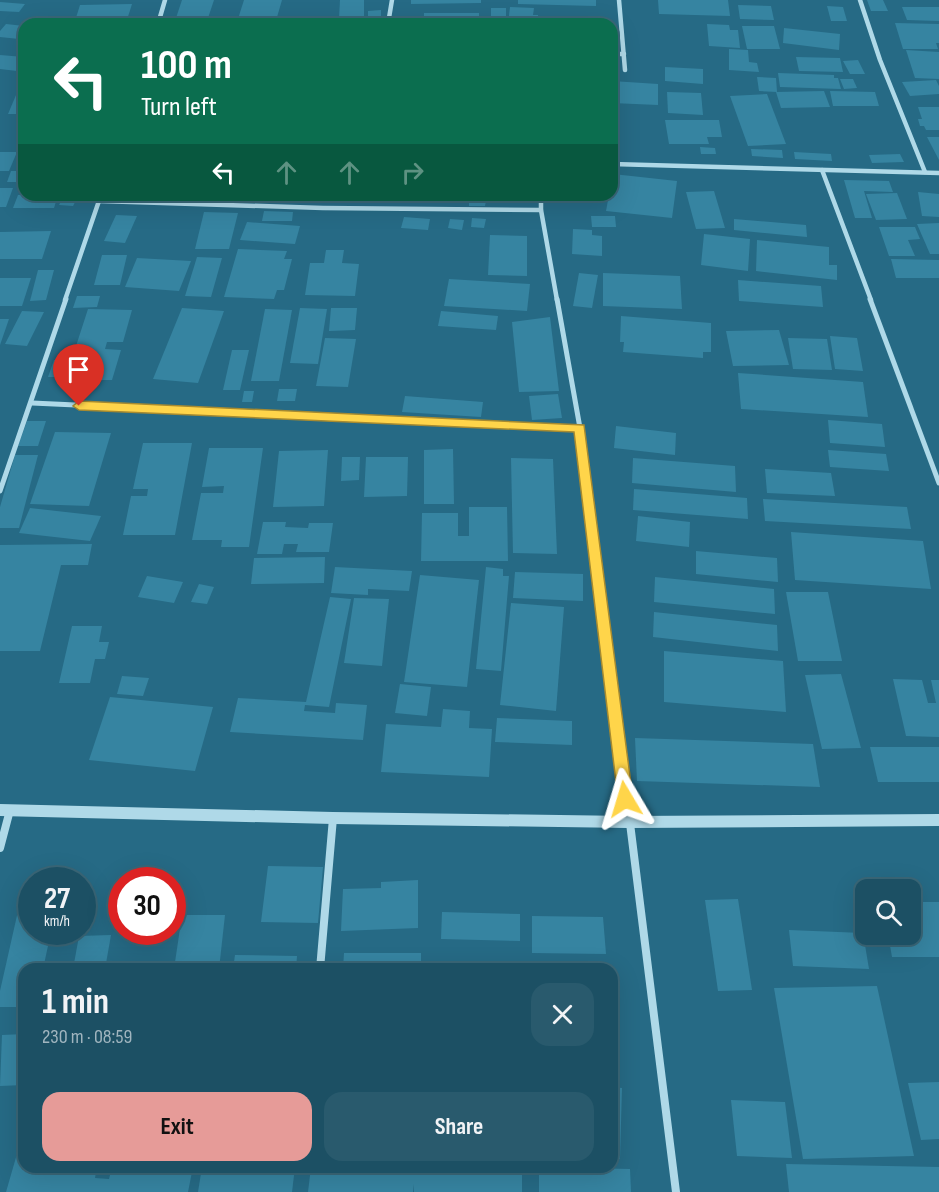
<!DOCTYPE html>
<html lang="en">
<head>
<meta charset="utf-8">
<style>
	:root { --surface:#1c5064; --page:#295a6d; --text:#f1f3f6; --muted:#a0b5bf; --line:#3a6778; --accent:#e69b98 }
	body { margin:0; font-family:"Sofia Sans Condensed",sans-serif; background:var(--page); color:var(--text); height:100vh; display:flex; flex-direction:column; font-size:22px; white-space:nowrap }
	* { box-sizing:border-box; margin:0 }
	p { font-size:20px; color:var(--muted) }
	.icon { flex:none; width:33px; height:33px; fill:none; stroke:currentColor; stroke-width:2; stroke-linecap:round; stroke-linejoin:round }
	.map { position:relative; flex:1; overflow:hidden }
	.drawer { position:absolute; left:18px; top:963px; width:600px; height:210px; display:flex; flex-direction:column; background:var(--surface); border-radius:18px; box-shadow:0 6px 24px #0002,0 0 0 2px var(--line) }
	.drawer>* { flex:none }
	.hud { position:absolute; left:18px; top:18px; width:600px; height:183px; border-radius:18px; box-shadow:0 6px 24px #0002,0 0 0 2px var(--line); background:#0b6e4f; color:#fff; overflow:hidden }
	.tools { position:absolute; left:855px; top:879px; display:grid; gap:12px }
	.tools a { display:grid; place-items:center; width:66px; height:66px; border-radius:12px; background:var(--surface); box-shadow:0 6px 24px #0002,0 0 0 2px var(--line); font-size:30px }
	.speed { position:absolute; left:18px; top:867px; display:flex; gap:12px; font-size:30px; font-weight:700; text-align:center }
	.speed>* { display:grid; place-content:center; width:78px; height:78px; border-radius:50%; background:var(--surface); box-shadow:0 6px 24px #0002,0 0 0 2px var(--line); line-height:1 }
	.speed small { font-size:15px; font-weight:400 }
	.speed .limit { border:9px solid #d22; background:#fff; color:#111 }
	.pin { position:absolute; display:grid; place-items:center; width:51px; height:51px; color:#fff; margin:-62px -26px; border-radius:50% 50% 50% 0; rotate:-45deg; box-shadow:0 0 6px #0007 }
	.pin .icon { rotate:45deg }
	.me { position:absolute; width:66px; margin:-33px; rotate:353deg; stroke-linejoin:round; filter:drop-shadow(0 0 4px #0008) }
	.turn { display:flex; align-items:center; gap:21px; height:126px; padding:0 24px; font-size:27px }
	.turn .icon { width:78px; height:78px; stroke-width:2.5 }
	.turn b { display:block; font-size:42px; line-height:51px }
	.lanes { display:flex; align-items:center; height:57px; padding:0 24px; background:#0003; justify-content:center; gap:30px; direction:ltr }
	.lanes .off { opacity:.35 }
	.round { display:grid; place-items:center; flex:none; width:63px; height:63px; border-radius:18px; background:var(--page) }
	.summary { display:flex; align-items:center; justify-content:space-between; height:102px; padding:0 24px }
	h1 { font-size:36px; font-weight:700; line-height:45px }
	.action { display:flex; gap:12px; margin-top:auto; padding:12px 24px }
	.action a { flex:1; height:69px; border-radius:18px; background:var(--accent); color:#111; font-size:24px; font-weight:700; line-height:69px; text-align:center }
	.action a+a { background:var(--page); color:var(--text) }
	.map>svg:first-child { display:block }
</style>
</head>
<body>
<div class="map">
<svg width="939" height="1192" viewBox="0 0 939 1192">
	<rect width="100%" height="100%" fill="#266a85"/>
	<!-- building -->
	<g fill="#3684a1">
		<path d="M182 0H214L206 24H174Z"/>
		<path d="M244 0H282L275 24 237 22Z"/>
		<path d="M340 0H364V19H339Z"/>
		<path d="M411 0H481V3L411 4Z"/>
		<path d="M518 0H596V6L518 4Z"/>
		<path d="M658 0H728L730 16 659 14Z"/>
		<path d="M867 0H883L888 11H871Z"/>
		<path d="M0 2 25 4 19 12 0 11Z"/>
		<path d="M132 4 126 23 74 24 80 5Z"/>
		<path d="M738 5 771 6 774 20 740 19Z"/>
		<path d="M827 6 843 7 847 21H831Z"/>
		<path d="M510 7 534 8 533 15H538V23L508 24Z"/>
		<path d="M902 7H939V21L907 20Z"/>
		<rect x="491" y="8" width="15" height="16"/>
		<path d="M381 10V19L368 20V11Z"/>
		<rect x="424" y="13" width="55" height="11"/>
		<path d="M895 23 939 24V43H936L938 49H903Z"/>
		<path d="M6 24 24 26V33L19 39 0 37V31Z"/>
		<path d="M707 24 729 25 730 30H738L740 48 709 46Z"/>
		<path d="M742 26H774L780 49H747Z"/>
		<path d="M784 28 840 34 839 50 783 43Z"/>
		<path d="M729 49 748 50 749 62 757 63 759 72 729 70Z"/>
		<path d="M906 50 939 52V79L915 78Z"/>
		<path d="M0 55 24 57V60L17 71 0 69Z"/>
		<path d="M796 57 840 58 843 72 799 71Z"/>
		<path d="M858 60 865 74H850L843 61Z"/>
		<path d="M665 67 703 69V84L665 81Z"/>
		<path d="M778 73 834 75V78H838L841 89 780 87Z"/>
		<path d="M757 77 776 78 777 92 759 91Z"/>
		<path d="M840 79H853L857 88 844 89Z"/>
		<path d="M936 80 939 86V94L910 96 902 82Z"/>
		<path d="M612 81 658 84V105L612 103Z"/>
		<path d="M19 88H24V114H8Z"/>
		<path d="M824 91 830 107 781 108 776 92Z"/>
		<path d="M830 91 875 92 879 106H833Z"/>
		<path d="M667 92 701 93 703 115 668 113Z"/>
		<path d="M767 94 786 144 748 146 730 96Z"/>
		<path d="M918 107H939V130H926L924 126H920L918 119H922Z"/>
		<path d="M665 120H719L722 137H707L709 144H669Z"/>
		<path d="M927 137H939V160Z"/>
		<path d="M700 147 715 148 716 154H701Z"/>
		<path d="M751 149 782 150 783 158 752 156Z"/>
		<path d="M0 152H17L9 171H0Z"/>
		<path d="M794 152 831 154 832 161 795 159Z"/>
		<path d="M900 154 904 162 872 163 869 155Z"/>
		<path d="M11 171H24V182H7Z"/>
		<path d="M613 174 677 181 672 218 606 211 609 195H612Z"/>
		<path d="M844 180 889 181 893 192 864 191 872 218H855Z"/>
		<path d="M0 188H13L6 207H0Z"/>
		<path d="M714 191 725 228 696 229 686 192Z"/>
		<path d="M918 192 939 194V217L922 216Z"/>
		<path d="M897 193 907 219 876 220 866 194Z"/>
		<path d="M18 195H58L54 208H13Z"/>
		<path d="M64 195H79L73 206 59 205Z"/>
		<path d="M469 200 486 201 485 206H469Z"/>
		<path d="M264 211 293 212 292 221H262Z"/>
		<path d="M204 212 238 213 229 249H195Z"/>
		<path d="M116 215 137 216 125 243 104 241Z"/>
		<path d="M591 216H615L616 227H592Z"/>
		<path d="M404 217 430 219 428 230 401 228Z"/>
		<path d="M472 218 486 219 484 228 471 227Z"/>
		<path d="M450 219 464 220 462 230 448 228Z"/>
		<path d="M734 219 806 225 807 237 734 230Z"/>
		<path d="M247 222 300 226 295 244 240 240Z"/>
		<path d="M939 223V254H930L917 224Z"/>
		<path d="M879 227H915L920 239 908 240 915 256H889Z"/>
		<path d="M573 229 592 230V235L602 236V256L572 254Z"/>
		<path d="M51 231 42 259H0V232Z"/>
		<path d="M704 234 750 239 748 271 701 265Z"/>
		<path d="M490 235 527 236V276L488 275Z"/>
		<path d="M757 240 829 247V265H837V280L756 271Z"/>
		<path d="M238 249 287 251 284 259H292L284 290H277L274 299 224 297Z"/>
		<path d="M326 250H344L342 263 359 264 355 296 305 295 310 263H324Z"/>
		<path d="M102 255H127L120 285H94Z"/>
		<path d="M197 257 222 258 211 297 185 296Z"/>
		<path d="M137 258 191 261 179 291 125 287Z"/>
		<path d="M891 259 939 260V278H896Z"/>
		<path d="M38 270H54L46 300 30 301Z"/>
		<path d="M579 273 598 275 592 308 573 306Z"/>
		<path d="M603 273 680 276 682 309 603 306Z"/>
		<path d="M0 278H31L22 306H0Z"/>
		<path d="M449 279 530 284 527 311 444 306Z"/>
		<path d="M738 280 821 286 823 307 739 301Z"/>
		<path d="M77 296H100L97 307 73 308Z"/>
		<path d="M182 308 224 311 198 383 153 379Z"/>
		<path d="M300 308 327 309 318 364 290 363Z"/>
		<path d="M331 308H357L355 330 329 331Z"/>
		<path d="M88 309 132 310 123 342H107L105 349 121 350 112 380H65Z"/>
		<path d="M265 309 292 310 279 381H251Z"/>
		<path d="M22 311 44 312 27 346 5 344Z"/>
		<path d="M441 311 498 316 496 330 438 326Z"/>
		<path d="M621 316 711 323V352H703V358L623 352 624 342H620Z"/>
		<path d="M550 317 559 391 519 392 512 322Z"/>
		<path d="M0 319H9L0 345Z"/>
		<path d="M779 330 789 365 733 366 726 331Z"/>
		<path d="M830 336 857 338 863 371 835 369Z"/>
		<path d="M325 338 356 339 348 387 316 386Z"/>
		<path d="M788 338 827 339 832 370 793 369Z"/>
		<path d="M232 350H249L240 390H223Z"/>
		<path d="M54 360H68L62 377H48Z"/>
		<path d="M738 373 863 382 868 417 741 409Z"/>
		<path d="M279 389H297L295 401H277Z"/>
		<path d="M244 391H254L252 402H242Z"/>
		<path d="M558 394 562 418 532 420 529 396Z"/>
		<path d="M405 396 483 402 481 417 402 412Z"/>
		<path d="M828 420 882 424 885 447 830 443Z"/>
		<path d="M27 421H46L38 446H18Z"/>
		<path d="M616 426 676 433 675 455 614 448Z"/>
		<path d="M55 432 111 433 89 506 30 504Z"/>
		<path d="M143 443H192L175 535H123L131 496H147L148 489H133Z"/>
		<path d="M209 448H263L249 547H221L222 540H192L201 493H223L224 486 202 487Z"/>
		<path d="M453 449 454 504H424V450Z"/>
		<path d="M328 450 324 506 273 507 279 451Z"/>
		<path d="M828 450 886 454 889 471 830 467Z"/>
		<path d="M15 455H38L19 528H0V507Z"/>
		<path d="M342 457H360L359 480 341 481Z"/>
		<path d="M366 457H408L407 496 364 497Z"/>
		<path d="M511 458 553 459 557 554 513 553Z"/>
		<path d="M633 458 735 466 736 492 632 483Z"/>
		<path d="M765 469 831 473 835 496 767 493Z"/>
		<path d="M634 489 747 498 748 519 633 510Z"/>
		<path d="M763 499 907 507 911 529 765 521Z"/>
		<path d="M469 507H507L508 561H421L422 513H458V536H469Z"/>
		<path d="M30 508 101 516 90 541 19 533Z"/>
		<path d="M638 516 690 522 689 547 636 541Z"/>
		<path d="M263 522H286L285 527 308 528 309 523H333L329 552H296L298 544H284L282 554H257Z"/>
		<path d="M791 532 923 541 931 589 795 580Z"/>
		<path d="M92 544 88 565H61L40 651H0V545Z"/>
		<path d="M696 551 777 558 778 582 696 574Z"/>
		<path d="M325 557 324 583 251 584 254 558Z"/>
		<path d="M335 567 412 571 409 591 368 589V595L331 593Z"/>
		<path d="M486 567 503 569V576H509L501 671 476 669Z"/>
		<path d="M515 572 583 574V601L513 598Z"/>
		<path d="M420 575 479 580 467 687 404 682Z"/>
		<path d="M147 576 183 582 174 603 138 597Z"/>
		<path d="M655 577 774 589 775 614 654 602Z"/>
		<path d="M199 584 214 587 207 604 191 602Z"/>
		<path d="M786 592H828L842 661H798Z"/>
		<path d="M330 597 351 599 329 707 305 705 304 711 335 713 336 703 367 705 363 740 230 732 238 698 306 702Z"/>
		<path d="M354 598 389 599 382 666 344 663Z"/>
		<path d="M511 603 564 607 556 711 500 705Z"/>
		<path d="M654 612 777 625 778 651 653 637Z"/>
		<path d="M72 626H102L99 642H109L105 659H95L90 683H59Z"/>
		<path d="M664 651 783 661 786 712 664 702Z"/>
		<path d="M841 674 861 748 822 749 805 675Z"/>
		<path d="M122 676 149 678 143 696 117 694Z"/>
		<path d="M893 679 922 680 928 703H936L931 680H939V737L906 736Z"/>
		<path d="M400 684 431 687 427 716 395 713Z"/>
		<path d="M110 697 213 707 195 771 89 760Z"/>
		<path d="M443 709 470 711 469 728 492 729 489 777 381 772 386 724 441 727Z"/>
		<path d="M497 718 572 721V745L495 742Z"/>
		<path d="M635 738 813 744 820 787 637 781Z"/>
		<path d="M870 747H939V782H878Z"/>
		<path d="M268 866 323 867 318 923 261 922Z"/>
		<path d="M418 880V928L341 931 343 889 381 888V882Z"/>
		<path d="M738 899 752 990 718 991 705 900Z"/>
		<path d="M910 902H939V957H892L888 934H910Z"/>
		<path d="M18 911H32V932H51L43 969H24V1007H0V991Z"/>
		<path d="M442 912 520 914V941L441 939Z"/>
		<path d="M182 915H225L219 969H174Z"/>
		<path d="M532 916 603 917 606 954 532 953Z"/>
		<path d="M789 930 863 933 869 969 793 966Z"/>
		<path d="M111 935 105 969H73L79 936Z"/>
		<path d="M344 953H421V969H343Z"/>
		<path d="M235 955 297 956 296 969H233Z"/>
		<path d="M877 986 914 1156 803 1159 774 988Z"/>
		<path d="M24 1034V1085L0 1086 2 1035Z"/>
		<path d="M939 1082V1139L921 1140 908 1083Z"/>
		<path d="M612 1087 622 1088 620 1159H612Z"/>
		<path d="M731 1100 785 1102 792 1158 737 1156Z"/>
		<path d="M21 1140H24V1167H97L95 1178 109 1179 112 1167H193L188 1192H6Z"/>
		<path d="M786 1164 939 1167V1192H789Z"/>
		<path d="M202 1167H295L292 1192H198Z"/>
		<path d="M311 1167H522V1192H414L413 1184V1192H308Z"/>
		<path d="M539 1167 630 1169 631 1192H539Z"/>
	</g>
	<g fill="none" stroke-linecap="round" stroke-linejoin="round">
		<!-- minor-far2 -->
		<g stroke="#afd9e8" stroke-width="4.5">
			<path d="M619 0 625 70"/>
			<path d="M860 0 880 60 925 172"/>
			<path d="M158 24 165 0"/>
			<path d="M388 24 392 0"/>
			<path d="M612 54H624"/>
			<path d="M612 164 939 173"/>
			<path d="M822 170 871 300"/>
			<path d="M541 195V210L557 300"/>
			<path d="M99 201 323 208 541 210"/>
			<path d="M65 300 101 195"/>
		</g>
		<!-- minor-far1 -->
		<g stroke="#afd9e8" stroke-width="5">
			<path d="M557 299 580 428 613 689"/>
			<path d="M870 299 939 483"/>
			<path d="M32 403 580 428"/>
			<path d="M0 491 66 299"/>
		</g>
		<!-- minor -->
		<g stroke="#afd9e8" stroke-width="8">
			<path d="M613 687 676 1192"/>
			<path d="M0 848 10 810"/>
			<path d="M320 969 333 818"/>
		</g>
		<!-- tertiary -->
		<path fill="#afd9e8" fill-rule="evenodd" d="M0 804 333 812 628 816 939 814V826L628 828 333 824 0 816Z"/>
	</g>
	<!-- route -->
	<path fill="#ffd54a" stroke="#a68a30" stroke-width="1.5" d="M79 401 584 425 633 799 631 804 625 806 620 804 618 799 574 432 79 410 73 406Z"/>
</svg>
<div class="tools">
<a><svg class="icon" aria-label="search" viewBox="0 0 24 24"><circle cx="10" cy="10" r="6"/><path d="M15 15l6 6"/></svg></a>
</div>
<div class="speed"><div>27<small>km/h</small></div><div class="limit">30</div></div>
<div class="pin" style="left:79px;top:406px;background:#d93025"><svg class="icon" aria-label="arrive" viewBox="0 0 24 24"><path d="M6 21V4h12l-3 4 3 4H6"/></svg></div>
<svg class="me" style="left:625px;top:799px" viewBox="-20 -20 40 40"><path d="M0-17L14 15 0 8-14 15z" fill="#ffd54a" stroke="#fff" stroke-width="4"/></svg>
<div class="hud">
<div class="turn"><svg class="icon" aria-label="left" viewBox="0 0 24 24"><path d="M17 20v-9H6M10 6l-5 5 5 5"/></svg><div><b>100 m</b>Turn left</div></div>
<div class="lanes"><svg class="icon" aria-label="left" viewBox="0 0 24 24"><path d="M17 20v-9H6M10 6l-5 5 5 5"/></svg><svg class="icon off" aria-label="ahead" viewBox="0 0 24 24"><path d="M12 20V5M6 11l6-6 6 6"/></svg><svg class="icon off" aria-label="ahead" viewBox="0 0 24 24"><path d="M12 20V5M6 11l6-6 6 6"/></svg><svg class="icon off" aria-label="right" viewBox="0 0 24 24"><path d="M7 20v-9h11M14 6l5 5-5 5"/></svg></div>
</div>
<section class="drawer">
<div class="summary"><div><h1>1 min</h1><p>230 m · 08:59</p></div><a class="round"><svg class="icon" aria-label="close" viewBox="0 0 24 24"><path d="M6 6l12 12M18 6L6 18"/></svg></a></div>
<div class="action"><a>Exit</a><a>Share</a></div>
</section>
</div>
</body>
</html>
